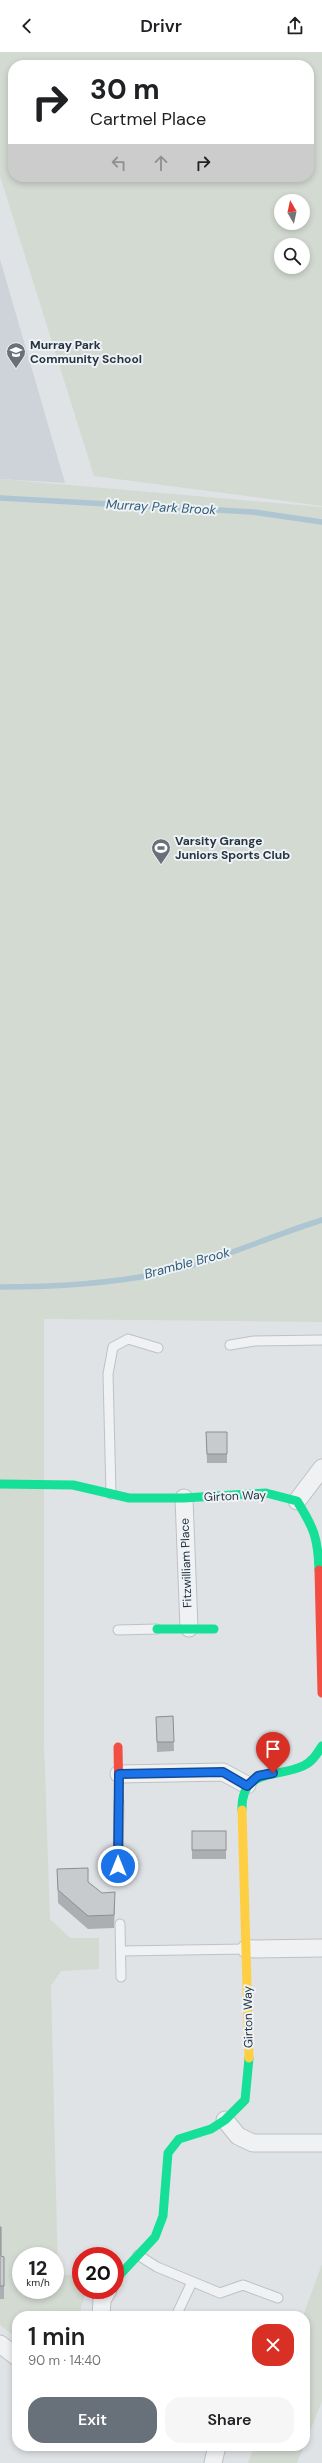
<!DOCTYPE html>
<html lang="en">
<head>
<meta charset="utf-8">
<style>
	:root { --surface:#fff; --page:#f6f6f6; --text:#202124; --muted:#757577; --accent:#687179 }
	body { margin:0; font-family:"DM Sans",sans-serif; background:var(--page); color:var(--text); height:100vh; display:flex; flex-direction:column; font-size:15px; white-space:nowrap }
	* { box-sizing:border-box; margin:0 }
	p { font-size:13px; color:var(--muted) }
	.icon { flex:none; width:22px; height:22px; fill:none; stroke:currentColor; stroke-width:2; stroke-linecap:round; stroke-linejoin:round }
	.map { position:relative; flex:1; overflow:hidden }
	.drawer { position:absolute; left:12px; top:2259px; width:298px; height:140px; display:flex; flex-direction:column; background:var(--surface); border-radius:16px; box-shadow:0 2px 6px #0003 }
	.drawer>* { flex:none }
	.banner { position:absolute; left:8px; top:8px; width:306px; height:122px; border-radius:16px; box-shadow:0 2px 6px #0003; background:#fff; color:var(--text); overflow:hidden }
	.needle { width:26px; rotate:351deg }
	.fabs { position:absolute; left:274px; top:142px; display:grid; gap:8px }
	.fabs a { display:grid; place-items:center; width:36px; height:36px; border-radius:50%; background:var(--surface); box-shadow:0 2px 6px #0003; font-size:20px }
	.speed { position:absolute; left:12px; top:2195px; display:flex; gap:8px; font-size:20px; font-weight:700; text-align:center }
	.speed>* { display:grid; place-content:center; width:52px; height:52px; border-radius:50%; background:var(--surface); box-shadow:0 2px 6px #0003; line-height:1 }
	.speed small { font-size:10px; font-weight:400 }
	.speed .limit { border:6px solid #d22; background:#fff; color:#111 }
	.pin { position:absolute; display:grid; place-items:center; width:34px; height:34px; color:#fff; margin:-41px -17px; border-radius:50% 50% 50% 0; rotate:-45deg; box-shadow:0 0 4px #0007 }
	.pin .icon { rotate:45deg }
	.me { position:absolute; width:44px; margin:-22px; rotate:0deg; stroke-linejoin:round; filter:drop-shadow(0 0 3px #0008) }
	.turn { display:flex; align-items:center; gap:14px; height:84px; padding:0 16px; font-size:18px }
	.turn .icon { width:52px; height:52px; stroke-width:2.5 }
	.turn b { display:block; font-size:28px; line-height:34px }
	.lanes { display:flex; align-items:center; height:38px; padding:0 16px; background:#0003; justify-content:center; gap:20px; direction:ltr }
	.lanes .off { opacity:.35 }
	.round { display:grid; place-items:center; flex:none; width:42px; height:42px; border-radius:16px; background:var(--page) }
	.summary { display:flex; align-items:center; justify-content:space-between; height:68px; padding:0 16px }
	h1 { font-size:24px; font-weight:600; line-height:30px }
	.button { display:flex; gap:8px; margin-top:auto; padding:8px 16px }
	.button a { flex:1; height:46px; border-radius:16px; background:var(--accent); color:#fff; font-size:16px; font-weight:600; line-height:46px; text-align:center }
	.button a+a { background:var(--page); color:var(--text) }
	header { display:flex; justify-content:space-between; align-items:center; height:52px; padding:0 16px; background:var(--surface); font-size:18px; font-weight:600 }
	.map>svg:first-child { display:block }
</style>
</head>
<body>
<header><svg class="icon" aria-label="back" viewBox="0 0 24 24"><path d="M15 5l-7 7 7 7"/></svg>Drivr<svg class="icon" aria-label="share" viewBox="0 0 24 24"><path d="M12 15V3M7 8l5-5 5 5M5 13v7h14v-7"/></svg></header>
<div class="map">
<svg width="322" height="2411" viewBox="0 0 322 2411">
	<rect width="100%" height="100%" fill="#e0e3e6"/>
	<!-- built -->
	<path fill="#ced3d9" d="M0 207 65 431 0 427Z"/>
	<!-- green -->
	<g fill="#d2dad1" fill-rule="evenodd">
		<path d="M0 0H322V454L94 424 0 124ZM13 13H309V125H13ZM281 149H303V171H281ZM281 193H303V215H281Z"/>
		<path d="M0 427 322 455V1270L44 1267V1691L50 1867 70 1886H99V1917L61 1919 51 1934 58 2222 81 2224V2238H87L81 2255V2264H17V2286L0 2273ZM21 2204H55V2238H21Z"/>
		<path d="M322 2212V2349L305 2392V2264H303Z"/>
		<path d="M254 2394H304L297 2411H248Z"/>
	</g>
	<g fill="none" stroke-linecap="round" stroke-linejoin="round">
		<!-- stream -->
		<g stroke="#aec5d2" stroke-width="5.5">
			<path d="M0 446 253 460 322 470"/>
			<path d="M0 1235C52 1235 106 1232 157 1222 214 1211 267 1185 322 1168"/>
		</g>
		<!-- lane casing -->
		<g stroke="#bec1c4" stroke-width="11">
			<g id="lane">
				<path d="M230 1293 254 1289 322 1288"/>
				<path d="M111 1442 108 1322 113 1295 128 1287 158 1296"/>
				<path d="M118 1578 157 1577"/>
				<path d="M118 1814 119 1750"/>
				<path d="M120 1872 121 1925"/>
				<path d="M121 1899 246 1897"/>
				<path d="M138 2203 157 2215 220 2241 243 2233 278 2246"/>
				<path d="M176 2264 192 2230"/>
			</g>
		</g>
		<!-- street casing -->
		<g stroke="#bec1c4" stroke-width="19">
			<g id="street">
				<path d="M184 1446 189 1576"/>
				<path d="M297 1449 322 1416"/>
				<path d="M119 1722 223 1720 247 1733"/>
				<path d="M246 1897 322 1896"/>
				<path d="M225 2068 238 2084 253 2091H322"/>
				<path d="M101 2264 102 2248 108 2238"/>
				<path d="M0 2292 17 2305"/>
				<path d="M213 2411 217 2394"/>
			</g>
		</g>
		<!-- lane -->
		<use href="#lane" stroke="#f0f1f2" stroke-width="9"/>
		<!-- street -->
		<use href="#street" stroke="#f0f1f2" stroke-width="17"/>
		<!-- fast -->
		<g stroke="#16e098" stroke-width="9">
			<path d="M0 1432 73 1433 129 1446H184L266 1441 297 1449C314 1476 318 1486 319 1518"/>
			<path d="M157 1577H214"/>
			<path d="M242 1758C241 1715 278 1726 303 1714 312 1710 317 1702 322 1694"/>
			<path d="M115 2228 155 2185 163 2164 168 2101 179 2087 211 2077 225 2068 245 2048 249 2006"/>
		</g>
		<!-- slow -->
		<path stroke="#ffcf43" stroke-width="9" d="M242 1758 249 2006"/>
		<!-- jam -->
		<g stroke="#f24e42" stroke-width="9">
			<path d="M319 1518 322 1641"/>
			<path d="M118 1695 119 1750"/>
		</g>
	</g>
	<!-- wall -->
	<g fill="#acafb1">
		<path d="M206 1380H227V1411H207Z"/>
		<path d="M173 1664 174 1699 157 1700 156 1665Z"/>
		<rect x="192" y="1779" width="34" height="28"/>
		<path d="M57 1817 88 1830 115 1853 114 1876 88 1877 58 1851Z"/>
		<path d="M0 2175 1 2204 4 2205V2247H0Z"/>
	</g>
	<!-- building -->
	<g fill="#c8cbce" stroke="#8c8e90">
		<path d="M206 1380H227V1402H207Z"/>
		<path d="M173 1664 174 1690H157L156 1665Z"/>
		<rect x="192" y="1779" width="34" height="19"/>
		<path d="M88 1816V1830L102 1841 115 1840 114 1863 88 1864 58 1838 57 1817Z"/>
		<path d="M0 2175H1V2204L4 2205V2234H0Z"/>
	</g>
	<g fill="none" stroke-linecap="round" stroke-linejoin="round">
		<!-- route casing -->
		<g stroke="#114b97" stroke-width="10">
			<path id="route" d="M118 1814 119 1722 223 1720 247 1734 258 1724 273 1721"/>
		</g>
		<!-- route -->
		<use href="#route" stroke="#1a73e8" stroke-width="7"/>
	</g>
	<!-- icons -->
	<defs>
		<g id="school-pin" transform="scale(1)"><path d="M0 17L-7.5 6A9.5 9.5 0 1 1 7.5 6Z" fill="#687179" stroke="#edf2f6"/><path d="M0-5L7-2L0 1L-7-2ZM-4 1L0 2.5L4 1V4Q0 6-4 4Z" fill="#fff"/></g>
		<g id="stadium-pin" transform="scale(1)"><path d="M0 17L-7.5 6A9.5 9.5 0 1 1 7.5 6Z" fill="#687179" stroke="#edf2f6"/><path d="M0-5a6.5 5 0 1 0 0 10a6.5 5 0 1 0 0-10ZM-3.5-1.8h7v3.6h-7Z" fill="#fff"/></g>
	</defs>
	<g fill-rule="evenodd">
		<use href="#school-pin" x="16" y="300"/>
		<use href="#stadium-pin" x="161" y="796"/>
	</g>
	<g text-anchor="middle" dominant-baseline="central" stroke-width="4" stroke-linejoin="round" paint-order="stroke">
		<!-- poi labels -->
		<g font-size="12" font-weight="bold" fill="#27343f" stroke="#edf2f6" text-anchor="start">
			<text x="30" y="293">Murray Park<tspan x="30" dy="14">Community School</tspan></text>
			<text x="175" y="789">Varsity Grange<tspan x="175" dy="14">Juniors Sports Club</tspan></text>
		</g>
		<!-- street labels -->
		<g font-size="12" fill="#27343f" stroke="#edf2f6">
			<text transform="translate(235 1444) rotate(-2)">Girton Way</text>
			<text transform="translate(186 1511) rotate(-92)">Fitzwilliam Place</text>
			<text transform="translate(248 1965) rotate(-91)">Girton Way</text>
		</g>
		<!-- water labels -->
		<g font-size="13" font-style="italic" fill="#305a74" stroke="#edf2f6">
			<text transform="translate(161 455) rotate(3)">Murray Park Brook</text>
			<text transform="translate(187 1211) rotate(-15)">Bramble Brook</text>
		</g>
	</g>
</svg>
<div class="fabs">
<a><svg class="needle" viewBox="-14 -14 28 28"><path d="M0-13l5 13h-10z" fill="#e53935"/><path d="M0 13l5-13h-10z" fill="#757577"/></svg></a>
<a><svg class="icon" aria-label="search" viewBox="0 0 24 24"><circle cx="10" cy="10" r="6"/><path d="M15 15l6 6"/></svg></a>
</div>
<div class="speed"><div>12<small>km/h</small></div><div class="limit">20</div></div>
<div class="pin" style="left:273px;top:1721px;background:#d93025"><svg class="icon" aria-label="arrive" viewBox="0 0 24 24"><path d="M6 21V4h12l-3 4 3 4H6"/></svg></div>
<svg class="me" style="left:118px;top:1814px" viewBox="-20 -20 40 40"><circle r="17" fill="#1a73e8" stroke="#fff" stroke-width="3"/><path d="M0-11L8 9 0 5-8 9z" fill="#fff"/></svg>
<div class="banner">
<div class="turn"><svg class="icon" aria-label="right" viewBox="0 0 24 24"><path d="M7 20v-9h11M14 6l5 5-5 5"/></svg><div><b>30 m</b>Cartmel Place</div></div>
<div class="lanes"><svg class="icon off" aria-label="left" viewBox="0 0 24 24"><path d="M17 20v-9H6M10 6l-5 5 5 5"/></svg><svg class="icon off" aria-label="ahead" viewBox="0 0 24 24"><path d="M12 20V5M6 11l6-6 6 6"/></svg><svg class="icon" aria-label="right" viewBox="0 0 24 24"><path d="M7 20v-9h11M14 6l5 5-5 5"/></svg></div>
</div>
<section class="drawer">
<div class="summary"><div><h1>1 min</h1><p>90 m · 14:40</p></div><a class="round" style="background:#d93025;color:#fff"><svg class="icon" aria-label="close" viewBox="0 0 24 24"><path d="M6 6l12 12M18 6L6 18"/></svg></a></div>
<div class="button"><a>Exit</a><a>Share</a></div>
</section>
</div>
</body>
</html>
